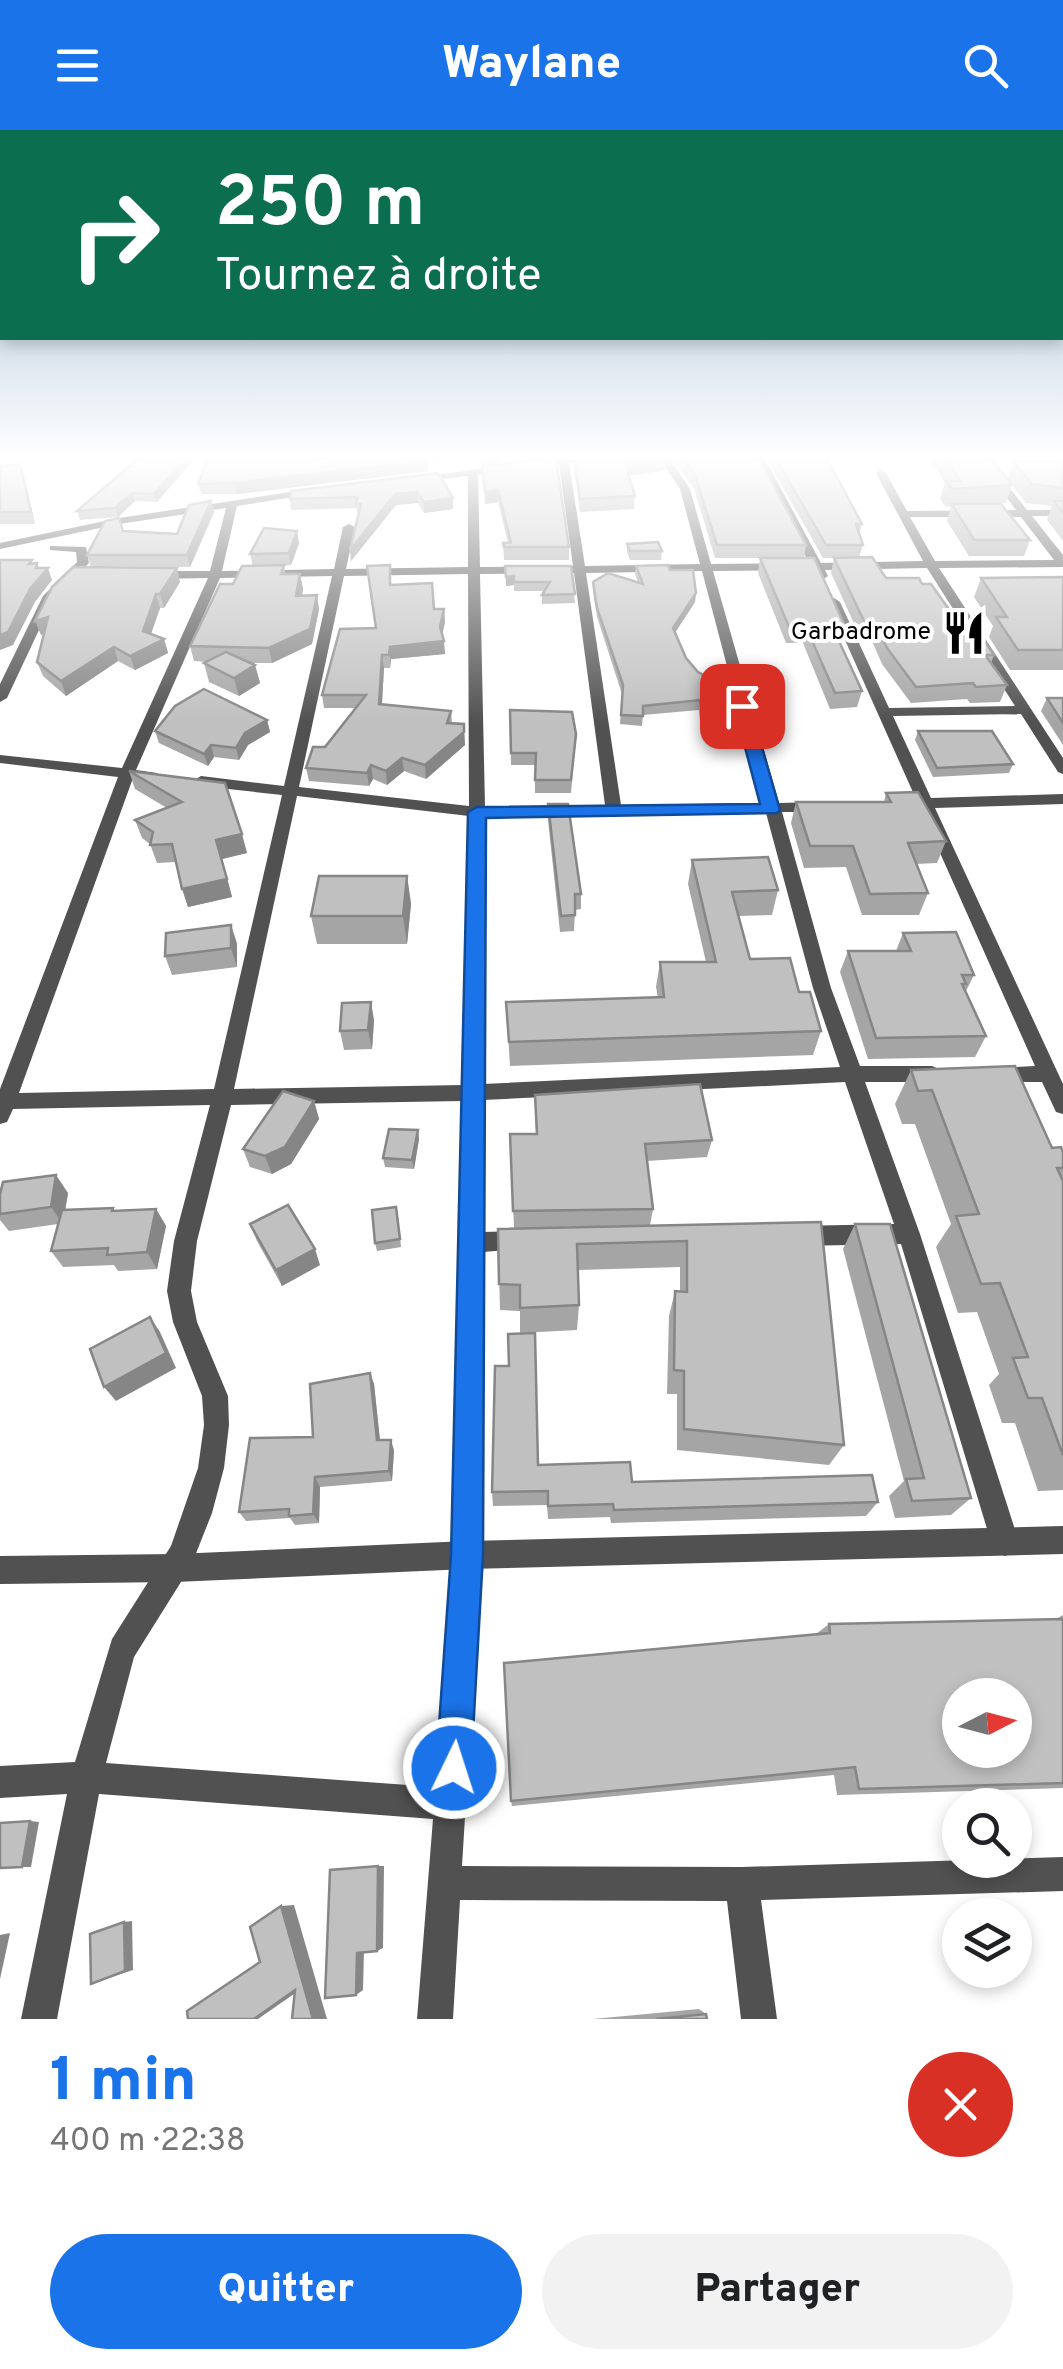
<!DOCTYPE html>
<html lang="fr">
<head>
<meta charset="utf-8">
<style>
	:root { --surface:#fff; --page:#f2f2f2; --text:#202124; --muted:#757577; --accent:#1a73e8 }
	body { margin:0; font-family:Overpass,sans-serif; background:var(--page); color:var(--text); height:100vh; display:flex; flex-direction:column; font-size:38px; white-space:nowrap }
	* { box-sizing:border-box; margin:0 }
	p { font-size:32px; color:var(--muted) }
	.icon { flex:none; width:55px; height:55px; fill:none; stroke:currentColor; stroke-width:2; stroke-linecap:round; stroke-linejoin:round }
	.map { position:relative; height:1889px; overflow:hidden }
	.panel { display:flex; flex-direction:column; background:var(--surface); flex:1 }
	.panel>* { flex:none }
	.banner { position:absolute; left:0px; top:0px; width:1065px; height:210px; box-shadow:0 5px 15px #0003; background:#0b6e4f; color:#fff; overflow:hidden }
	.needle { width:65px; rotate:84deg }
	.fabs { position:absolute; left:942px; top:1548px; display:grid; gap:20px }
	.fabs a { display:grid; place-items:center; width:90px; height:90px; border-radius:50%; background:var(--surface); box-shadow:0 5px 15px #0003; font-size:50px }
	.pin { position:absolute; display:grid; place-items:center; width:85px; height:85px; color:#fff; margin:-42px; border-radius:20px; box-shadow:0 5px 15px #0006 }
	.me { position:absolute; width:110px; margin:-55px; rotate:4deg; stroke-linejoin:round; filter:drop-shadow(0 0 8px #0008) }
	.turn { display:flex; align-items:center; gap:35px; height:210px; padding:0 50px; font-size:45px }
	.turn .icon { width:130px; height:130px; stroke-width:2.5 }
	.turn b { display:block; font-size:70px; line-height:85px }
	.round { display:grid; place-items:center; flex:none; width:105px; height:105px; border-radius:52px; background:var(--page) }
	.summary { display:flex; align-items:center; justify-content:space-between; height:170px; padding:0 50px }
	h1 { font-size:60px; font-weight:800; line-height:75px; color:var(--accent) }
	.primary-button { display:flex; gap:20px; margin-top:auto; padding:20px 50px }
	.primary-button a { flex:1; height:115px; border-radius:60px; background:var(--accent); color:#fff; font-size:40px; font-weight:800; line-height:115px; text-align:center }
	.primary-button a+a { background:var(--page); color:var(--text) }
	header { display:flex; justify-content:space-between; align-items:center; height:130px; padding:0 50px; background:var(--accent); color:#fff; font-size:45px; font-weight:800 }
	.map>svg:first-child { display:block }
</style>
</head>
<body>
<header><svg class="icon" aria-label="menu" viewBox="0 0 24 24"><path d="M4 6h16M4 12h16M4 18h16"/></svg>Waylane<svg class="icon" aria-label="search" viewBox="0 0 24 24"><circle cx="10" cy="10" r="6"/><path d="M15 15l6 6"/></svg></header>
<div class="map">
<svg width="1063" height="1889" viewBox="0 0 1063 1889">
	<rect width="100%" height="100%" fill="#fff"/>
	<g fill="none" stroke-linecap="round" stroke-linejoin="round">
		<!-- minor -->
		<g fill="#515151" fill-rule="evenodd">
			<path d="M555 329H586L569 333 585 436 700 434 680 359 660 329H670L690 359 711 434 809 433 755 329H765L821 433 923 431 876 343 881 340 886 343 907 381 1016 380 977 329H987L1027 380H1063V386H1032L1063 425V437L939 438 1063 628V644L1058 642 1021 584 893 586 931 668 1063 664V674L935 678 1063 954V984L1056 982 1042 952H991L984 949 981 944 984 939 1035 936 920 678 899 679 891 674 899 669H916L828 472 834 468 840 472 889 578 1015 576 927 438 825 440 828 446 822 450 813 440 713 441 779 673 820 672 828 677 820 682H782L831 858 860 936H932L939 939 942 944 939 949 932 952H865L920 1104 1019 1412 1015 1422 1005 1426 995 1422 991 1412 901 1114 796 1116 788 1113 785 1106 788 1099 796 1096 894 1094 845 952 483 970V1102L522 1101 530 1104 533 1111 530 1118 483 1122 481 1425 462 1736 742 1737 1063 1727V1761L761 1770 777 1889H741L727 1771 460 1770 453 1889H417L433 1689 99 1664 57 1889H21L67 1664 0 1668V1636L75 1632 112 1509 171 1416 198 1338 204 1295 202 1266 173 1192 167 1161 174 1111 210 975 13 979 7 992 0 994V959L118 647 0 633V625L122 638 208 448 155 449 149 445 155 441H210L226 378 119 394 0 419V413L119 388 316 358 321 361 320 363 237 376 222 441 334 439 343 397 349 394 355 397 346 439 468 437V346L414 352 409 349 485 338 489 343 478 345 480 437 573 436 559 334 533 337 528 334ZM910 387H1021L1054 430 935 431ZM702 441 763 673 621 675 586 443ZM574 443 605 675 485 677 480 444ZM468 444 469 676 299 657 344 446ZM332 446 284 656 201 646 193 651 201 656 282 665 214 959 19 963 133 648 152 651 160 646 157 643 136 640 220 448ZM297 666 469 686 463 955 234 959ZM766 683 813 858 840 937 483 954 485 687ZM463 971 453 1425 435 1657 106 1633 134 1527 191 1436 212 1383 224 1338 229 1295 228 1266 197 1192 191 1161 197 1111 231 975Z"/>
			<path d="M50 416 86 417 89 433 54 468 7 568 0 572V554L43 466 77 432 76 422 50 420Z"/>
		</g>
		<!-- tertiary -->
		<path fill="#515151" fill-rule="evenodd" d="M1063 1396V1424L467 1439 175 1452 0 1454V1426L175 1424 467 1411Z"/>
	</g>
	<!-- wall -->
	<g fill="#a5a5a5">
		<path d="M194 329 157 372 135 371 118 387 80 390 77 381Z"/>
		<path d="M315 329 428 332V341L237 364H201L198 354Z"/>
		<path d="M509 329H556L569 417V430H504L503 413H508L498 372 485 374 482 336 537 330 510 331Z"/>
		<path d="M573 329H665L664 341 629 345 635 366 634 379 580 382Z"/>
		<path d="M672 329H759L806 415 804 428 845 496 841 512H839L862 561 857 577 830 579 803 513H786L758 443 760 428H715L694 358Z"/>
		<path d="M767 329H827L862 394 859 405 863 415 859 427 886 448 922 454 958 492 994 525 991 533 1007 555 1000 572 970 573 967 569 911 573 882 534 872 511H862L831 443 834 428H823Z"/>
		<path d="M930 329H991L1008 350 1014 332H1047L1044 329H1063V411L1047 390 1052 376 1026 373 1012 355 1006 373 988 374 1030 410 1024 426H969L947 391 951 377H946L940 369 945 353Z"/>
		<path d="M20 334 35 394H0V336Z"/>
		<path d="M438 343 453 368V379L424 383 418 373 396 375 351 431 358 384 356 378 291 380 290 369Z"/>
		<path d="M211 371 214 382 190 437 91 436 87 425 123 401 177 404Z"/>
		<path d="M299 413 291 435 284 436 285 444H300L303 459 302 465 319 479 312 514 272 533H251L255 535 260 553 239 566 209 552 204 533 208 532 194 531 190 516 253 436 250 424Z"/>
		<path d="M627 414 662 421 661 430H630L627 422Z"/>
		<path d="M505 436H571L575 473 542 474V465L545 461H514V455L506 456Z"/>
		<path d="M636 436 670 440 696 463 695 472 675 503 686 528 730 582 729 592 700 591 699 580 643 585 642 596 620 594 622 564 597 487 593 461V452L638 453 635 444Z"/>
		<path d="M1063 447V540H1010L989 507 993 496 974 467 981 448Z"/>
		<path d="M391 448V455L434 479H444L445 492 442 504 445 524 391 529 390 538H384L382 574 451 581 452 593 464 594 465 615 426 649 404 641 387 655 373 649 369 656 309 651 306 638 356 578H324L322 565 376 498Z"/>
		<path d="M180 452 164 478H160L151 504 164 509 168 523 135 540 118 531 66 566 43 546 37 532 44 504 41 505Z"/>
		<path d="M1047 568H1063V615L1041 581Z"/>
		<path d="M510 580 576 604 571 663H535V635H511Z"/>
		<path d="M267 590 270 602 248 615 239 630 214 627 208 636 159 613 155 601Z"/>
		<path d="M918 601 1013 634 1009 643 933 647 915 610Z"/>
		<path d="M129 641 225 653 247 723 222 729 232 767 188 777 176 732 157 733 150 714 142 708 135 690 167 678 135 659Z"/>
		<path d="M886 663 946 711 937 733 916 734 928 763 919 785H862L846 737 804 738 791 693 796 672H884Z"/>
		<path d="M548 674 581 764V779L575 780 574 801 560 802 548 690Z"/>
		<path d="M692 730 778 760 772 785 738 786 750 829 799 862 821 901 813 925 510 936 506 872 658 868 656 857 660 832H706L688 754Z"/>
		<path d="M407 746 411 774 407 814H317L311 786Z"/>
		<path d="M231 795 237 814V837L172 845 165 826Z"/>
		<path d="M903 803 974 845 966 861 986 906 975 927 868 929 840 842 848 821H896Z"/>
		<path d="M374 890 372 919 344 920 340 901Z"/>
		<path d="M911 940 1063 1022V1360L1038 1361 1015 1293H1002L989 1255 999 1244 977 1182 958 1183 936 1117 951 1094 915 994H902L895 974Z"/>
		<path d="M535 965 712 1010 707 1027 647 1031 653 1079 650 1095 514 1098 510 1004H536Z"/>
		<path d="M314 971 319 989 291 1034 272 1044 250 1037 243 1019Z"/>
		<path d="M418 1000 419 1009 414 1039 385 1037 383 1028Z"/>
		<path d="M68 1063 65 1080 113 1078 115 1081 156 1079 166 1096 157 1139 118 1141 114 1135 63 1137 51 1121 58 1094 9 1101 0 1090V1064Z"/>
		<path d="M398 1086 401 1117 377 1121 375 1113Z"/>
		<path d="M821 1092 844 1315 829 1335 677 1320V1264H667L669 1186 675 1161H680V1137L578 1140 579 1175 577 1200 520 1203V1181L500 1180 498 1099Z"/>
		<path d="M250 1094 320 1135 282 1156 257 1111Z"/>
		<path d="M855 1094 971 1368 951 1385 895 1388 889 1366 904 1351 843 1119Z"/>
		<path d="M370 1243 374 1254 380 1310 394 1320 392 1351 320 1357 319 1393 295 1395 290 1388 246 1391 239 1382 313 1307Z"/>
		<path d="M538 1335 632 1352 878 1372 866 1386 611 1393 610 1387 548 1389 547 1375 493 1376 492 1362Z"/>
		<path d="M1063 1485V1658L837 1665 834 1645 512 1676 511 1671 816 1504 829 1494 1056 1489Z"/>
		<path d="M699 1879 706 1884 707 1889H593Z"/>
	</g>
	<!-- shaded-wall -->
	<g fill="#868686">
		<path d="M185 329H194L157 372 154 364Z"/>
		<path d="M420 329H440L428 332V341L237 364 235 353Z"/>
		<path d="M481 329H501V332L481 335Z"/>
		<path d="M665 329 664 341 624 346 625 333Z"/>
		<path d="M20 334 24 345 35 394 31 382Z"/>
		<path d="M498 360V372L485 374V362Z"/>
		<path d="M417 362 418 373 396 375 351 431 350 420 395 364Z"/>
		<path d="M132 363 135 371 118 387 115 378Z"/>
		<path d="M453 368V379L424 383V372Z"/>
		<path d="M211 371 214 382 190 437 187 425Z"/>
		<path d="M297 401 299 413 291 435 289 423Z"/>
		<path d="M37 433 42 445 48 438 52 450 35 472 13 515 0 520V505Z"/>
		<path d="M177 438 180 452 164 478 160 464Z"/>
		<path d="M300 444 303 459 299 480 296 466Z"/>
		<path d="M514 446V455L506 456V447Z"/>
		<path d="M696 463 695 472 672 507 673 498Z"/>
		<path d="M156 464 160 478 147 515 143 501Z"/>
		<path d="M317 465 319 479 312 514 272 533 269 518Z"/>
		<path d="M444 479 445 492 441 510 440 497Z"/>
		<path d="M48 487 53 501 41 505 35 491Z"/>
		<path d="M164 509 168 523 135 540 130 526Z"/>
		<path d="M444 511 445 524 391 529 390 538V517Z"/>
		<path d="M114 517 118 531 66 566 61 551Z"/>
		<path d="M382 525 384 538 381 587 379 574Z"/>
		<path d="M255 535 260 553 239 566 234 548Z"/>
		<path d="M267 590 270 602 248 615 239 630 236 618 245 603Z"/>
		<path d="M464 602 465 615 426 649 425 635Z"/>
		<path d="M211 615 214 627 208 636 204 624Z"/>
		<path d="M402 628 404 641 387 655 386 641Z"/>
		<path d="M371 635 373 649 369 656 367 643Z"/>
		<path d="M242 704 247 723 222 729 232 767 188 777 182 759 216 710Z"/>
		<path d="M407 746 411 774 407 814 403 786Z"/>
		<path d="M231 795 237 814V837L231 818Z"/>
		<path d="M371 872 374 890 372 919 368 900Z"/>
		<path d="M314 971 319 989 291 1034 272 1044 265 1026Z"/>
		<path d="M418 1000 419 1009 414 1039 412 1030Z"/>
		<path d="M56 1045 68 1063 63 1094 51 1077Z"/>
		<path d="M156 1079 166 1096 157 1139 147 1122Z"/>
		<path d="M315 1119 320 1135 282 1156 276 1140Z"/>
		<path d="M150 1187 160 1202 176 1238 116 1271 104 1257Z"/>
		<path d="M370 1243 374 1254 381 1321 377 1310Z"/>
		<path d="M391 1310 394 1320 392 1351 389 1341Z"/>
		<path d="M315 1347 320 1357 319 1393 313 1384Z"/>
		<path d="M30 1691 39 1692 31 1737H22Z"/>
		<path d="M378 1736H384L383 1818 377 1821Z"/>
		<path d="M294 1775 327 1889H313L304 1857 258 1889H254L281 1776Z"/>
		<path d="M132 1791 133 1840 91 1854 124 1792Z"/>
		<path d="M10 1803 0 1849V1805Z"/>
		<path d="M364 1820 363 1860 356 1865 357 1823Z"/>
	</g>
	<!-- building -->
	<g fill="#c0c0c0" stroke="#868686" stroke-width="2.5" fill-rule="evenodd">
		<path d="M138 329H185L154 364 132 363 115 378 77 381Z"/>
		<path d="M208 329H314L316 330 324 329H425L427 331 235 353 198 354Z"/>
		<path d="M544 329H556L569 417H504L503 413H511L498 360 485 362 482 336Z"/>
		<path d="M574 329H665L625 333 635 366 580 369Z"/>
		<path d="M683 329H759L806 415H717L695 345Z"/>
		<path d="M776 329H827L862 394H856L863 415H826Z"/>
		<path d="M946 329H991L1012 355 952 359 946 351H960Z"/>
		<path d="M1063 331V358L1032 354 1014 332Z"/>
		<path d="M20 334 31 382H0V336Z"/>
		<path d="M438 343 453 368 424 372 417 362 395 364 350 420 361 374H356L358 367 290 369 291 361Z"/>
		<path d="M211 371 187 425H87L105 391 119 388 123 401 177 404 189 375Z"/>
		<path d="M1054 371H1063V383Z"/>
		<path d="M952 374H1001L1030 410H974Z"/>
		<path d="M264 398 297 401 289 423 250 424Z"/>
		<path d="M658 412 662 421H630L627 414Z"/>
		<path d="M872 427 886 448H919L922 454H931L958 492H972L994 525H985L1007 555 976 557 973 553 916 557 887 518 876 495H866L834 428Z"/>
		<path d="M760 428H814L845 496H832L862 561 835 563 806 497H789Z"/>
		<path d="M0 430H32L29 434 37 433 36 438H48L30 459 8 502 0 505Z"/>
		<path d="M284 435 281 444H300L296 466 317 465 310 499 269 518 190 516 220 454H233L242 436Z"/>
		<path d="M390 435V455L432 453 434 479H444L440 497 444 511 390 517 389 525H382L379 574 451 581 447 593 464 594V602L425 635 402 628 386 641 371 635 367 643 306 638 313 617H325L366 565H322L340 499 376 498 367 436Z"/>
		<path d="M668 435 670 440H693L696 463 673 498 686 528 698 542 726 557 730 582H702L700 570 643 576V586L621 585 623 555 597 478 593 452 608 443 643 454 636 436Z"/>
		<path d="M505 436H571L575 464 542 465 550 452H514V446L506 447Z"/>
		<path d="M73 437 177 438 160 464H156L143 501 164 509 130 526 114 517 61 551 37 532 48 487 35 491 52 457Z"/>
		<path d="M1063 447V520H1018L996 487H1007L981 448Z"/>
		<path d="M226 522 255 535 234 548 204 533Z"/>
		<path d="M204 559 267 590 245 603 236 618 211 615 204 624 155 601 175 576Z"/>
		<path d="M1047 568H1063V593Z"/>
		<path d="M510 580 572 582 576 604 571 650H535L536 623H511Z"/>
		<path d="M918 601H992L1013 634 937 638Z"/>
		<path d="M129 641 225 653 242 704 216 710 227 749 182 759 172 714 150 715 153 702 135 690 182 672Z"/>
		<path d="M918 662 946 711 908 713 928 763 870 764 853 716H810L796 672H891L886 663Z"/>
		<path d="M548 674H568L581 764H575V785L561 786Z"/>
		<path d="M768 727 778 760 732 762 750 829 790 828 799 862H810L821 901 509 912 506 872 664 867 660 832H716L692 730Z"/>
		<path d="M319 746H407L403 786H311Z"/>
		<path d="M231 795V818L165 826 166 803Z"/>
		<path d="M956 802 974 845H962L966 854H962L986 906 876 908 848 821H911L903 803Z"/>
		<path d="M371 872 368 900 340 901 342 873Z"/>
		<path d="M1015 936 1052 1018 1061 1017 1063 1022V1038H1057L1063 1051V1325L1042 1268H1028L1013 1228 1028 1227 1000 1153 981 1154 956 1086 979 1084 932 960 918 961 911 940Z"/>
		<path d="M700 954 712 1010 645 1014 653 1079 513 1081 510 1004H537L535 965Z"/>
		<path d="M283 961 314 971 285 1017 265 1026 243 1019Z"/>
		<path d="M389 999 418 1000 412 1030 383 1028Z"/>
		<path d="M56 1045 51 1077 0 1084V1064L3 1052Z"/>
		<path d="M288 1075 315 1119 276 1140 250 1094Z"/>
		<path d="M396 1077 400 1109 375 1113 372 1080Z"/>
		<path d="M113 1078 112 1081 156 1079 147 1122 107 1125 108 1118 51 1121 62 1080Z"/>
		<path d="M821 1092 844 1315 684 1299V1241L674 1240 675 1161 687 1162V1111L577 1114 579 1175 520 1178V1155L499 1154 498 1099Z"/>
		<path d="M855 1094H890L971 1368 912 1371 906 1349 924 1348Z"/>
		<path d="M150 1187 166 1223 104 1257 90 1219Z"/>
		<path d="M535 1203 538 1335 630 1332 632 1352 872 1345 878 1372 614 1380 613 1374 548 1376V1361L492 1362 495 1236H509L508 1204Z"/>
		<path d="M370 1243 377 1310H391L389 1341 315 1347 313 1384 289 1386V1379L239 1382 250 1308 313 1307 310 1254Z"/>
		<path d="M1063 1489V1653L859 1659 855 1637 511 1671 504 1533 830 1503 829 1494ZM960 1565H1015V1620H960Z"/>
		<path d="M30 1691 22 1737 0 1738V1693Z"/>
		<path d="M378 1736 377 1821 357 1823 356 1865 325 1868 330 1740Z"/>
		<path d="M281 1776 313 1889H292L295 1860 254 1889H188L187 1881 260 1832 250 1797Z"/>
		<path d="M124 1792 125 1841 91 1854 90 1804Z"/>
		<path d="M706 1884 707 1889H656Z"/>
	</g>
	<!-- sky -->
	<linearGradient id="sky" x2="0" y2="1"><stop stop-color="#8baccb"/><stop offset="0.55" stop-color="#fff"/><stop offset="1" stop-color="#fff" stop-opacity="0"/></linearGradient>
	<rect width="1063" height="593" fill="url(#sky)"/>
	<!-- route -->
	<path fill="#1a73e8" stroke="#114b97" stroke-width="2.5" d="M742 571 750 576 780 680 777 683 486 688 483 1425 471 1638 466 1651 454 1656 441 1651 436 1638 451 1425 468 682 477 677 760 674 734 576Z"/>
	<!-- icons -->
	<defs>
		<g id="restaurant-bare" transform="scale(3.45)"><path d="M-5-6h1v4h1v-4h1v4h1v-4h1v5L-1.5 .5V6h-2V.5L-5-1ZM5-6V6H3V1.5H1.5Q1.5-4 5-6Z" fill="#000" stroke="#fff" stroke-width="2.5" paint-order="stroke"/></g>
	</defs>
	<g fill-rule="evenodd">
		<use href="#restaurant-bare" x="964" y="503"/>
	</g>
	<g text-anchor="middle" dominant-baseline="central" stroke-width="8" stroke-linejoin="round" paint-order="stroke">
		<!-- far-poi labels -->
		<g font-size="25" fill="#000" stroke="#fff" text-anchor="end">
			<text x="931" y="503">Garbadrome</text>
		</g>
	</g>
</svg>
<div class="fabs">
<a><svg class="needle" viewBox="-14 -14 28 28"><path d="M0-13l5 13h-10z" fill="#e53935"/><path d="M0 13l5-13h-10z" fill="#757577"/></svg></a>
<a><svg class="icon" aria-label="search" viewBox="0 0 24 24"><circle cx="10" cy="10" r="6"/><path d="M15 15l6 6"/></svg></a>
<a><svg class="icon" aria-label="layers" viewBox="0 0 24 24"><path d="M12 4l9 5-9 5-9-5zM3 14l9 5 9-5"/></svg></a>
</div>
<div class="pin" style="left:742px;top:576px;background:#d93025"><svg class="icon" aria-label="arrive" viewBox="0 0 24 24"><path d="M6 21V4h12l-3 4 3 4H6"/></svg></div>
<svg class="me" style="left:454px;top:1638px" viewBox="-20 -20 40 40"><circle r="17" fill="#1a73e8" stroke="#fff" stroke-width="3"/><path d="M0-11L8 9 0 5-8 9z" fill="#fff"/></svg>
<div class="banner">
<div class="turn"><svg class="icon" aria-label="right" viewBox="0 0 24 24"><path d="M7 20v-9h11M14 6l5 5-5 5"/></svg><div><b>250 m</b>Tournez à droite</div></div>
</div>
</div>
<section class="panel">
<div class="summary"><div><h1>1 min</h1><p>400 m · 22:38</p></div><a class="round" style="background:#d93025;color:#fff"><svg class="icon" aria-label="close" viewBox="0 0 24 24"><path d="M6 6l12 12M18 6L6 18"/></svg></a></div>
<div class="primary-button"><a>Quitter</a><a>Partager</a></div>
</section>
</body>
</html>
